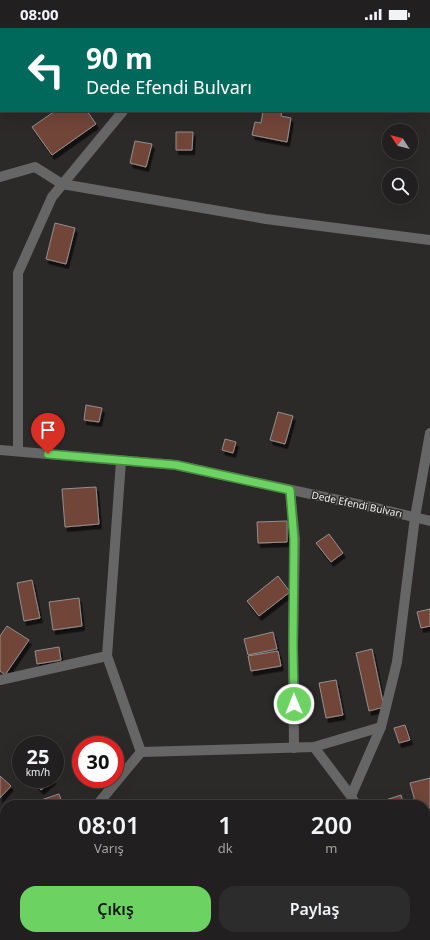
<!DOCTYPE html>
<html lang="tr">
<head>
<meta charset="utf-8">
<style>
	:root { --surface:#211f1f; --page:#2d2c2c; --text:#f1f3f6; --muted:#a2a2a4; --line:#3e3d3d; --accent:#6cd362 }
	body { margin:0; font-family:"Noto Sans",sans-serif; background:var(--page); color:var(--text); height:100vh; display:flex; flex-direction:column; font-size:15px; white-space:nowrap }
	* { box-sizing:border-box; margin:0 }
	p { font-size:13px; color:var(--muted) }
	.icon { flex:none; width:22px; height:22px; fill:none; stroke:currentColor; stroke-width:2; stroke-linecap:round; stroke-linejoin:round }
	.map { position:relative; flex:1; overflow:hidden }
	.details { position:absolute; left:0px; top:772px; width:430px; height:140px; display:flex; flex-direction:column; background:var(--surface); border-radius:16px 16px 0 0; box-shadow:0 4px 16px #0002,0 0 0 1px var(--line) }
	.details>* { flex:none }
	.guide { position:absolute; left:0px; top:0px; width:430px; height:84px; box-shadow:0 4px 16px #0002,0 0 0 1px var(--line); background:#00695c; color:#fff; overflow:hidden }
	.needle { width:26px; rotate:306deg }
	.tools { position:absolute; left:382px; top:96px; display:grid; gap:8px }
	.tools a { display:grid; place-items:center; width:36px; height:36px; border-radius:50%; background:var(--surface); box-shadow:0 4px 16px #0002,0 0 0 1px var(--line); font-size:20px }
	.speed { position:absolute; left:12px; top:708px; display:flex; gap:8px; font-size:20px; font-weight:700; text-align:center }
	.speed>* { display:grid; place-content:center; width:52px; height:52px; border-radius:50%; background:var(--surface); box-shadow:0 4px 16px #0002,0 0 0 1px var(--line); line-height:1 }
	.speed small { font-size:10px; font-weight:400 }
	.speed .limit { border:6px solid #d22; background:#fff; color:#111 }
	.pin { position:absolute; display:grid; place-items:center; width:34px; height:34px; color:#fff; margin:-41px -17px; border-radius:50% 50% 50% 0; rotate:-45deg; box-shadow:0 0 4px #0007 }
	.pin .icon { rotate:45deg }
	.me { position:absolute; width:44px; margin:-22px; rotate:359deg; stroke-linejoin:round; filter:drop-shadow(0 0 3px #0008) }
	.turn { display:flex; align-items:center; gap:14px; height:84px; padding:0 20px; font-size:18px }
	.turn .icon { width:52px; height:52px; stroke-width:2.5 }
	.turn b { display:block; font-size:28px; line-height:34px }
	.eta { display:flex; justify-content:space-evenly; align-items:center; height:68px; text-align:center }
	.eta b { font-size:24px; font-weight:600; line-height:28px }
	.primary-button { display:flex; gap:8px; margin-top:auto; padding:8px 20px }
	.primary-button a { flex:1; height:46px; border-radius:16px; background:var(--accent); color:#111; font-size:16px; font-weight:600; line-height:46px; text-align:center }
	.primary-button a+a { background:var(--page); color:var(--text) }
	.status { display:flex; justify-content:space-between; align-items:center; height:28px; padding:0 20px; background:var(--surface); direction:ltr }
	.status svg { height:11px; fill:currentColor }
	.map>svg:first-child { display:block }
</style>
</head>
<body>
<div class="status"><b>08:00</b><svg viewBox="0 0 49 12"><path d="M0 12V9h3v3zM5 12V6h3v6zM10 12V3h3v9zM15 12V0h3v12zM26 1h20v11H26zM47 4h2v5h-2z"/></svg></div>
<div class="map">
<svg width="430" height="912" viewBox="0 0 430 912">
	<defs>
		<filter id="shadow"><feDropShadow dx="2.5" dy="4.5" stdDeviation="0" flood-color="#0009"/></filter>
	</defs>
	<rect width="100%" height="100%" fill="#2c2929"/>
	<!-- building -->
	<g fill="#714538" stroke="#93908f" filter="url(#shadow)">
		<path d="M62 0H105L61 1Z"/>
		<path d="M55 83H87L96 96 52 127 32 99Z"/>
		<path d="M263 83H282L281 88 291 90 287 114 252 107 255 94 261 95Z"/>
		<path d="M176 104H193L192 122H176Z"/>
		<path d="M135 113 152 116 146 139 130 135Z"/>
		<path d="M55 195 75 200 66 236 46 231Z"/>
		<path d="M86 377 102 380 99 394 84 392Z"/>
		<path d="M278 384 293 388 285 416 270 412Z"/>
		<path d="M225 411 236 414 233 425 222 422Z"/>
		<path d="M96 459 99 496 65 499 62 461Z"/>
		<path d="M287 493V514L258 515 257 494Z"/>
		<path d="M329 506 343 525 331 534 316 515Z"/>
		<path d="M278 548 290 564 259 588 247 573Z"/>
		<path d="M32 552 40 590 24 593 17 555Z"/>
		<path d="M79 570 82 598 53 602 49 574Z"/>
		<path d="M430 581V598L421 600 417 584Z"/>
		<path d="M7 598 29 612 5 647 0 643V608Z"/>
		<path d="M273 604 277 621 248 627 244 611Z"/>
		<path d="M59 619 61 632 37 636 35 623Z"/>
		<path d="M372 621 384 679 369 683 356 625Z"/>
		<path d="M278 623 281 638 251 643 248 628Z"/>
		<path d="M336 652 343 687 326 690 319 655Z"/>
		<path d="M405 697 410 712 399 715 394 700Z"/>
		<path d="M0 748 11 758 0 770Z"/>
		<path d="M430 750V780L425 781V777H416L410 755Z"/>
		<path d="M34 751H54L41 762 32 752Z"/>
		<path d="M59 766 63 777H26Z"/>
		<path d="M401 767 404 777H370Z"/>
		<path d="M165 907H183L184 912H141Z"/>
	</g>
	<g fill="none" stroke-linecap="round" stroke-linejoin="round">
		<!-- minor -->
		<g stroke="#676667" stroke-width="10">
			<path d="M189 1 190 0"/>
			<path d="M429 35 430 36"/>
			<path d="M0 149 35 139 62 156 266 191 430 212"/>
			<path d="M18 423V245L52 169 123 83"/>
			<path d="M121 433 107 628 141 724 314 719 381 699 397 634 415 489 430 405"/>
			<path d="M290 462 295 511 293 617 294 720"/>
			<path d="M0 652 107 628"/>
			<path d="M314 719 351 768 356 777"/>
			<path d="M351 768 381 699"/>
			<path d="M97 777 141 724"/>
			<path d="M0 821 5 820"/>
			<path d="M425 868H430"/>
			<path d="M92 907 93 912"/>
			<path d="M425 907 428 912"/>
		</g>
		<!-- tertiary -->
		<path stroke="#676667" stroke-width="10" d="M0 422 176 437 380 481 430 493"/>
	</g>
	<g fill="none" stroke-linecap="round" stroke-linejoin="round">
		<!-- route casing -->
		<g stroke="#468940" stroke-width="10">
			<path id="route" d="M48 426 176 437 290 462 294 511 293 617 294 676"/>
		</g>
		<!-- route -->
		<use href="#route" stroke="#6cd362" stroke-width="7"/>
	</g>
	<g text-anchor="middle" dominant-baseline="central" stroke-width="3" stroke-linejoin="round" paint-order="stroke">
		<!-- street labels -->
		<g font-size="10" fill="#f4f2f2" stroke="#2c2929">
			<text transform="translate(357 476) rotate(12)">Dede Efendi Bulvarı</text>
		</g>
	</g>
</svg>
<div class="tools">
<a><svg class="needle" viewBox="-14 -14 28 28"><path d="M0-13l5 13h-10z" fill="#e53935"/><path d="M0 13l5-13h-10z" fill="#a2a2a4"/></svg></a>
<a><svg class="icon" aria-label="search" viewBox="0 0 24 24"><circle cx="10" cy="10" r="6"/><path d="M15 15l6 6"/></svg></a>
</div>
<div class="speed"><div>25<small>km/h</small></div><div class="limit">30</div></div>
<div class="pin" style="left:48px;top:426px;background:#d93025"><svg class="icon" aria-label="arrive" viewBox="0 0 24 24"><path d="M6 21V4h12l-3 4 3 4H6"/></svg></div>
<svg class="me" style="left:294px;top:676px" viewBox="-20 -20 40 40"><circle r="17" fill="#6cd362" stroke="#fff" stroke-width="3"/><path d="M0-11L8 9 0 5-8 9z" fill="#fff"/></svg>
<div class="guide">
<div class="turn"><svg class="icon" aria-label="left" viewBox="0 0 24 24"><path d="M17 20v-9H6M10 6l-5 5 5 5"/></svg><div><b>90 m</b>Dede Efendi Bulvarı</div></div>
</div>
<section class="details">
<div class="eta">
<div><b>08:01</b><p>Varış</p></div>
<div><b>1</b><p>dk</p></div>
<div><b>200</b><p>m</p></div>
</div>
<div class="primary-button"><a>Çıkış</a><a>Paylaş</a></div>
</section>
</div>
</body>
</html>
